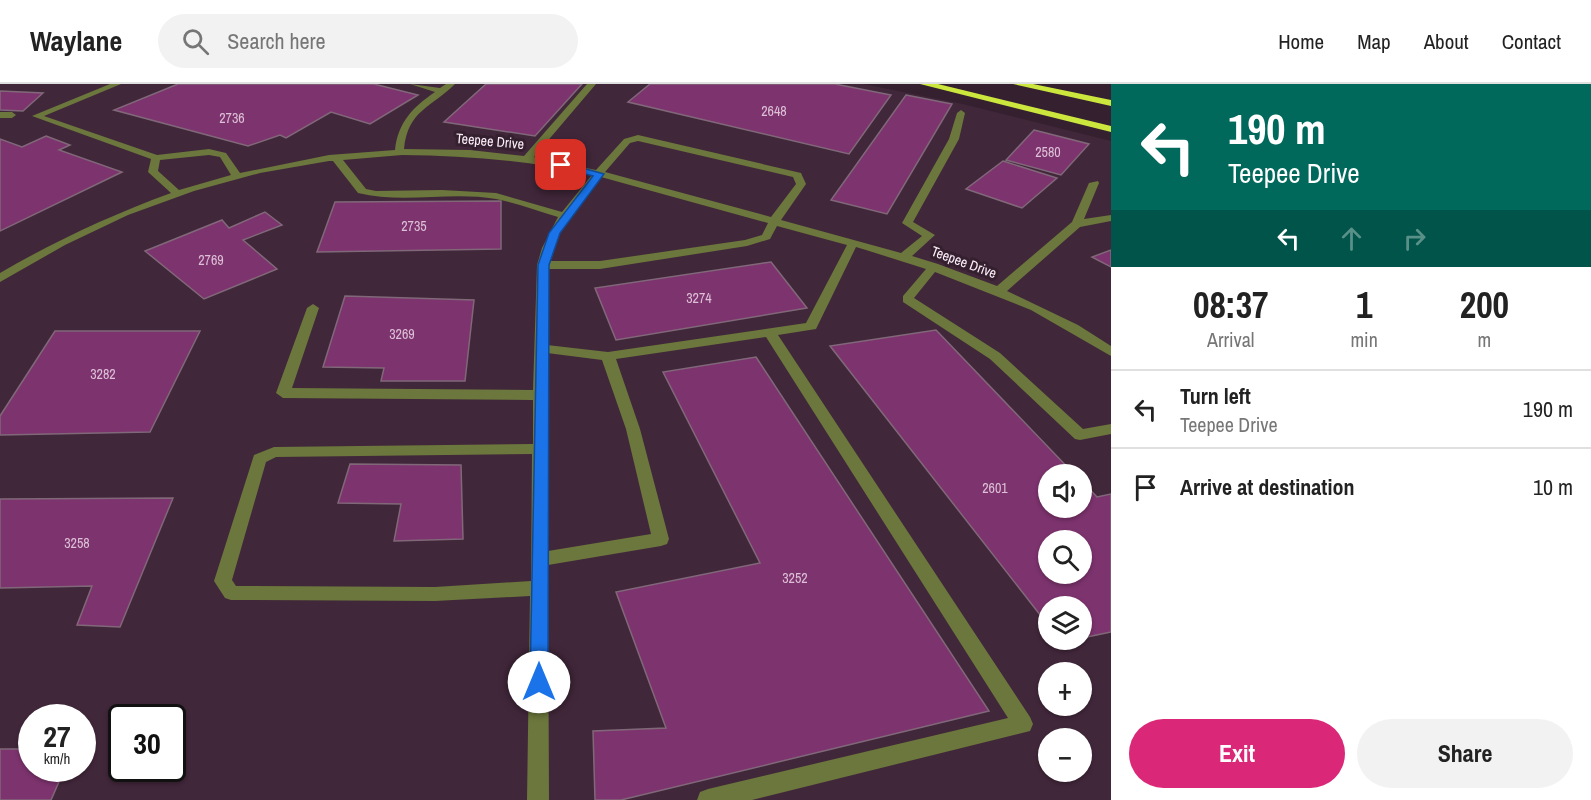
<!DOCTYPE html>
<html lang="en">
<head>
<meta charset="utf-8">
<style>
	:root { --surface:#fff; --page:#f2f2f2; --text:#222; --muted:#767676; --line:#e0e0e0; --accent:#db2777 }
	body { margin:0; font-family:"Archivo Narrow",sans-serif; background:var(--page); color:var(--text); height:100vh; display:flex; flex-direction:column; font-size:22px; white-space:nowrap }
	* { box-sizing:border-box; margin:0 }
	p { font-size:20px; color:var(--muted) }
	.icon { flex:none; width:33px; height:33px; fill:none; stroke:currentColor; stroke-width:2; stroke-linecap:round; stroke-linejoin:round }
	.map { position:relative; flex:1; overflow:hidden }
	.panel { display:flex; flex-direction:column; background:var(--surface); width:480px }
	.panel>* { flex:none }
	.banner { background:#00695c; color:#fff; overflow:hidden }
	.fabs { position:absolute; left:1038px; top:380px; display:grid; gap:12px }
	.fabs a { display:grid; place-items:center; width:54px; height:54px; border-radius:50%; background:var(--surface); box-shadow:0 2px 4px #0004; font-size:30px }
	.speed { position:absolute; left:18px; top:620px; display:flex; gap:12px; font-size:30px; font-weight:700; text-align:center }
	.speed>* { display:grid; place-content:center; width:78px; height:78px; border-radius:50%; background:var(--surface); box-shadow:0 2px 4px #0004; line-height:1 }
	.speed small { font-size:15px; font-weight:400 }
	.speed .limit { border:3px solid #111; border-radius:9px; background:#fff; color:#111 }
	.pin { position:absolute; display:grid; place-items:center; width:51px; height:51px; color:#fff; margin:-26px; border-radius:12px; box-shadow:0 3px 9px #0006 }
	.me { position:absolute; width:66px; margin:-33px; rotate:0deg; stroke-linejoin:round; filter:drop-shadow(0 0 4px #0008) }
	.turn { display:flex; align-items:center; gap:21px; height:126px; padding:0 18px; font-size:27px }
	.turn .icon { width:78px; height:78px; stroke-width:2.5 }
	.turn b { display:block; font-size:42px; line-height:51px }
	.lanes { display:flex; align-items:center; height:57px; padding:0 18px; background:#0003; justify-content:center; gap:30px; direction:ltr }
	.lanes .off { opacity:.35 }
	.eta { display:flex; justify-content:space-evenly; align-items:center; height:102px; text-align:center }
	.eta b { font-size:36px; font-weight:700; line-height:42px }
	.primary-button { display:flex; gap:12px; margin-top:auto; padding:12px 18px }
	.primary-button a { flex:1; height:69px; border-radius:36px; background:var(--accent); color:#fff; font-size:24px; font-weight:700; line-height:69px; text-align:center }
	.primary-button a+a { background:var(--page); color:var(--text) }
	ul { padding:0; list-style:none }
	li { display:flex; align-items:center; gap:18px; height:78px; padding:0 18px; border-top:2px solid var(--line) }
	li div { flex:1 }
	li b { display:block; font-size:22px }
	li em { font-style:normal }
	header { display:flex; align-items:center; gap:36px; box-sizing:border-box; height:84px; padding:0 30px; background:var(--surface); border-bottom:2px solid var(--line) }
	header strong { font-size:28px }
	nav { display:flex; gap:33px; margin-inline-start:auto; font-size:21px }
	.search { width:420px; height:54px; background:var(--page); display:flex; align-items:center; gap:15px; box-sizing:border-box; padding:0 21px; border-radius:33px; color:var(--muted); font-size:22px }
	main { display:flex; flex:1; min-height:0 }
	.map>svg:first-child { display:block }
</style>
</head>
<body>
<header>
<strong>Waylane</strong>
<div class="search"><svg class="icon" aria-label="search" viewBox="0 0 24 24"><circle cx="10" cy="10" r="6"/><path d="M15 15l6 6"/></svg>Search here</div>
<nav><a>Home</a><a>Map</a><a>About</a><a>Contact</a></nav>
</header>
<main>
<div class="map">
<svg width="1111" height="716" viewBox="0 0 1111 716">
	<rect width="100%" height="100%" fill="#34202f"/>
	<!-- built -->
	<path fill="#41273a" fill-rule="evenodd" d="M0 0H863L963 20 1111 57V716H0ZM1048 390H1082V423H1048ZM1048 456H1082V489H1048ZM1048 522H1082V555H1048ZM1048 588H1082V621H1048ZM32 633H82V684H32ZM122 633H172V684H122ZM1048 654H1082V687H1048Z"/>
	<!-- building -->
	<g fill="#7d336e" stroke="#806879" stroke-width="1.5" fill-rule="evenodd">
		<path d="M178 0H374L418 11 370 40 331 28 286 54 280 51 248 62 114 26Z"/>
		<path d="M486 0H582L535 52 444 38Z"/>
		<path d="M650 0H835L891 11 849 70 628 18Z"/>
		<path d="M0 7 43 9 23 27 0 26Z"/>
		<path d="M906 11 952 20 887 130 831 116Z"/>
		<path d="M1034 46 1089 60 1061 91 1006 76Z"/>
		<path d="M46 52 70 61 59 66 122 88 0 147V55L22 63Z"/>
		<path d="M1003 77 1057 94 1022 124 966 105Z"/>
		<path d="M501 117V165L317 168 335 118Z"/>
		<path d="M265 128 282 141 243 156 277 185 204 215 145 167 222 136 229 144Z"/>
		<path d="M1111 166V183L1092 173Z"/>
		<path d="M771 178 807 224 616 256 595 204Z"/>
		<path d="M345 212 474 216 465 297H381L384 284 323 283Z"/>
		<path d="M936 246 1074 390H1048V423H1082V397L1097 413 1111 410V548L1082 554V522H1048V541L830 262ZM1048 456H1082V489H1048Z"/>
		<path d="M55 247H200L150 348 0 351V332Z"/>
		<path d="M756 273 989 627 621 716H595L593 647 666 644 616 508 760 479 663 288Z"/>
		<path d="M350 380 461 381 463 455 394 457 401 420 338 419Z"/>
		<path d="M173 414 120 543 77 541 92 502 0 504V415Z"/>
		<path d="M0 665H32V684H65L51 716H0Z"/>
	</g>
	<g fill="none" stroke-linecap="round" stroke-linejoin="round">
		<!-- minor -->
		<g fill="#6b773c" fill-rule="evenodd">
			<path d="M110 0H121L44 32 157 71 209 65 226 69 240 89 329 71 395 66C398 38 413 23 435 8L410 0 440 4 446 0H455C431 24 408 26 404 65L470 66 524 72 587 0H596L534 73 596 86 624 55 638 51 801 89 806 100 781 136 901 169 922 152 902 139 949 55 957 29 961 26 965 29 959 55 913 138 935 151 912 172 938 180 997 202 1072 138 1089 99 1098 97 1099 99 1084 135 1111 131V137L1080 143 1007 207 1078 241 1111 262V272L1031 226 935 188 914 214 1000 269 1083 345 1111 340V350L1080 356 1075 355 990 275 903 218V212L926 185 866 166 856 163 816 245 778 251 1030 633 1033 640 1030 647 752 716H697L700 708 708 705 1008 634 766 253 616 275 640 345 669 455 667 460 661 462 548 481 549 716H527L530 512 435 517 231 516 225 514 214 497 254 371 274 363 533 360V316L283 314 276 309 307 224 313 220 319 224 292 304 533 306 537 181 542 164 558 133C538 127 517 119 496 115 451 107 403 120 358 109L333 77H329L260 89 194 107 128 131 65 161 0 198V189C55 157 111 131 171 109L148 88 151 75 32 32ZM638 57 793 93 796 100 771 133 605 88 630 59ZM209 71 220 73 231 91 179 106 158 87 160 76ZM402 71C467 72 529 76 592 91L562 128 496 109 442 106 376 107 366 105 343 76ZM601 93 768 139 762 151 745 156 600 177H550C558 144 578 118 601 93ZM777 142 847 161 806 239 608 268 547 261 549 185H600L747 162 770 155ZM547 269 602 276 626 345 651 450 548 467ZM532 370 531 497 435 503 236 502 232 496 266 378 276 373Z"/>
			<path d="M0 28H12L16 31 12 34H0Z"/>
		</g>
		<!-- highway -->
		<g fill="#cbe63d" fill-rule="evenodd">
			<path d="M920 0H938L1111 42V48Z"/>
			<path d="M1013 0H1033L1111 16V22Z"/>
		</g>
	</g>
	<!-- route -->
	<path fill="#1a73e8" stroke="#114b97" stroke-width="1.5" d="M561 78 604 90 560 149 549 181 548 598 546 604 539 606 533 604 530 598 538 181 549 149 593 92 558 83V79Z"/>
	<g text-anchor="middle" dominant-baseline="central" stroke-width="6" stroke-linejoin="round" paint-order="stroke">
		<!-- number labels -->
		<g font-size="14" fill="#ddc0d6">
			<text x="774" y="27">2648</text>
			<text x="232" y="34">2736</text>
			<text x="1048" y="68">2580</text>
			<text x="414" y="142">2735</text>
			<text x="211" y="176">2769</text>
			<text x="699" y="214">3274</text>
			<text x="402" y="250">3269</text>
			<text x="103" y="290">3282</text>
			<text x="995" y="404">2601</text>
			<text x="77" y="459">3258</text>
			<text x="795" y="494">3252</text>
		</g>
		<!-- far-street labels -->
		<g font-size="14" fill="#fdeff9" stroke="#34202f">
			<text transform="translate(490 57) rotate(5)">Teepee Drive</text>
			<text transform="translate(964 178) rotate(20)">Teepee Drive</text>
		</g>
	</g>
</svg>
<div class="fabs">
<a><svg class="icon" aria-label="sound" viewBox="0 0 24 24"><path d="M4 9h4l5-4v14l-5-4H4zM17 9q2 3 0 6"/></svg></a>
<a><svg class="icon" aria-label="search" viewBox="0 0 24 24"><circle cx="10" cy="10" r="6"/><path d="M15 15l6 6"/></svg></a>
<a><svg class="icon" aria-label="layers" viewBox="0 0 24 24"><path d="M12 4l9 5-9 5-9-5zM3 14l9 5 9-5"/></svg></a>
<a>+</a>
<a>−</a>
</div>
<div class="speed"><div>27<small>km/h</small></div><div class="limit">30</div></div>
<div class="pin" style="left:561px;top:81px;background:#d93025"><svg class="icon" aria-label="arrive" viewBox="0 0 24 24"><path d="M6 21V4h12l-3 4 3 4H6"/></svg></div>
<svg class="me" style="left:539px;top:598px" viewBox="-20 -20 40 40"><circle r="19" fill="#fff"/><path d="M0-13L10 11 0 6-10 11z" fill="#1a73e8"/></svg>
</div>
<section class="panel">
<div class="banner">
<div class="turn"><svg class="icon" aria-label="left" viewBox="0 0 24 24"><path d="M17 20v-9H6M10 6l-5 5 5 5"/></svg><div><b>190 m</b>Teepee Drive</div></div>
<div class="lanes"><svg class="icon" aria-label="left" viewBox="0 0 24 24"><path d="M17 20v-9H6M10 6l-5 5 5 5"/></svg><svg class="icon off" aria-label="ahead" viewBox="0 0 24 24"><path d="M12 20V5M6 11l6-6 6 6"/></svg><svg class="icon off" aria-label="right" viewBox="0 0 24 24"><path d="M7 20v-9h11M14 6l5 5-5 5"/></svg></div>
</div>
<div class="eta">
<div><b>08:37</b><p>Arrival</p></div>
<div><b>1</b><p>min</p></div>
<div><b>200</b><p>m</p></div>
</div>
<ul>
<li><svg class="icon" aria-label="left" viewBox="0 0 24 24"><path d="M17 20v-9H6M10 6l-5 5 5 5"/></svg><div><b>Turn left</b><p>Teepee Drive</p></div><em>190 m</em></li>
<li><svg class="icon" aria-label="arrive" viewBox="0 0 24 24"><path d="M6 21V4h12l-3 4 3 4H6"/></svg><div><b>Arrive at destination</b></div><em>10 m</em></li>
</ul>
<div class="primary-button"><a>Exit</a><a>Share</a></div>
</section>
</main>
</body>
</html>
